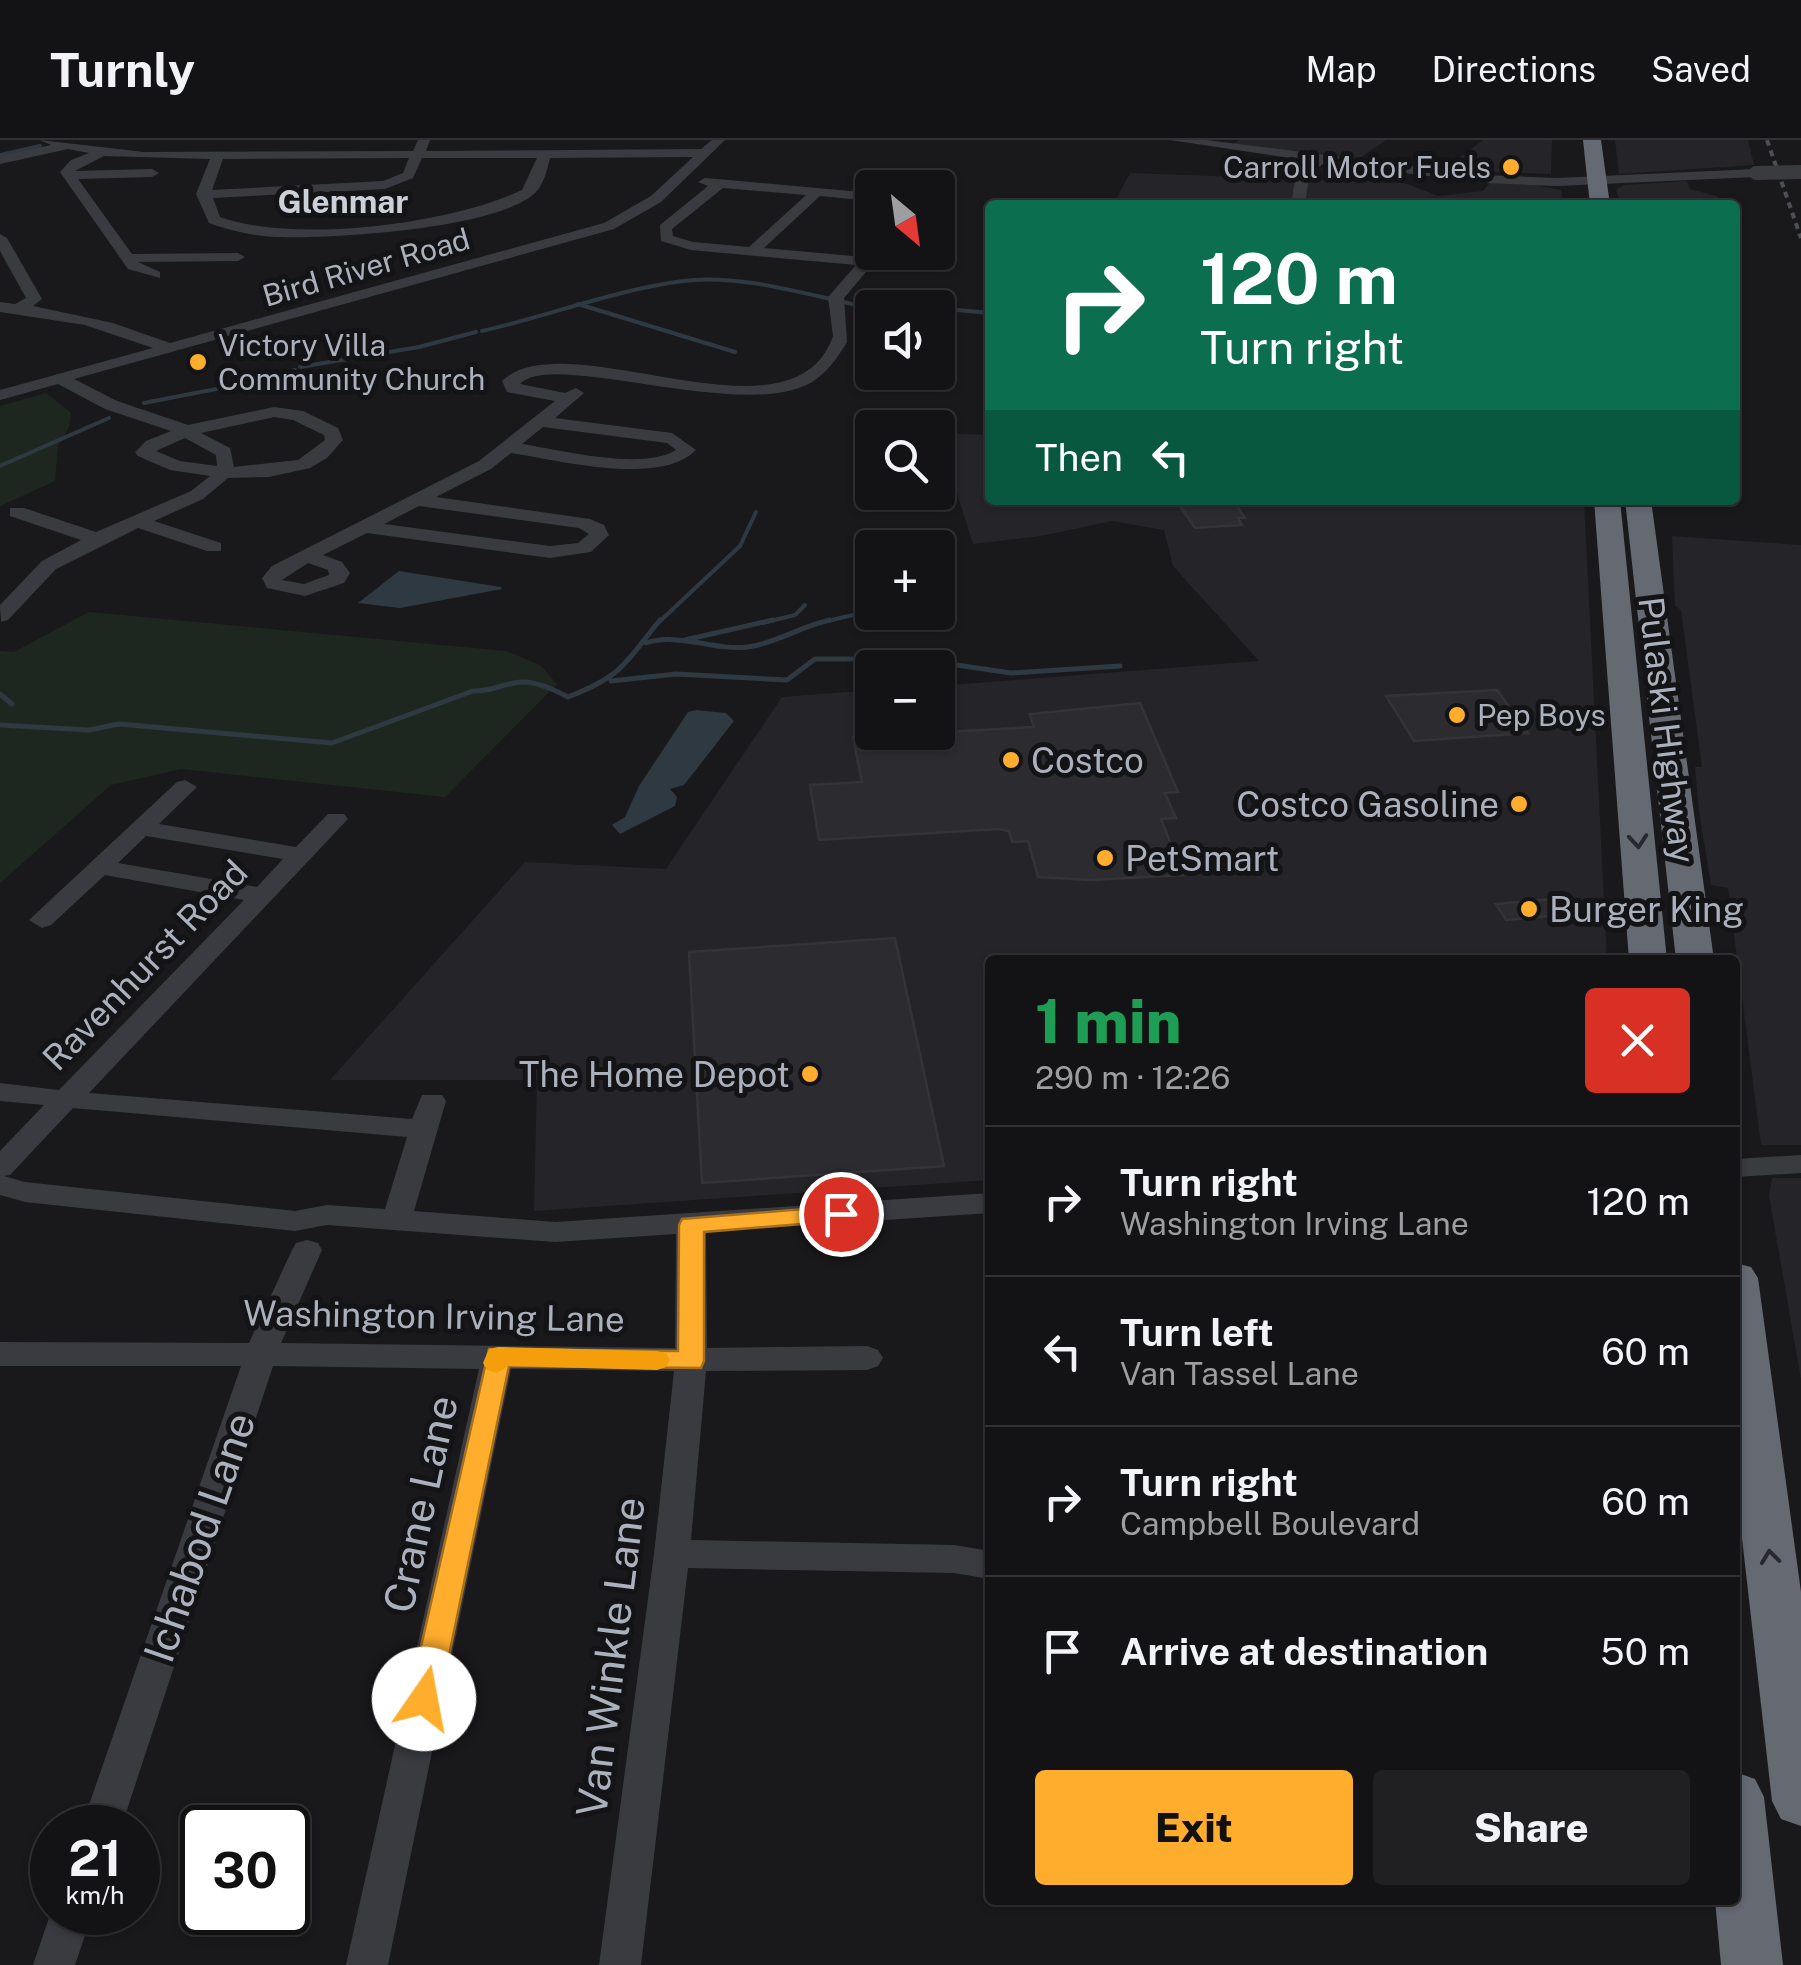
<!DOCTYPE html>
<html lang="en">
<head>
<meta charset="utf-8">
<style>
	:root { --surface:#131315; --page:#202022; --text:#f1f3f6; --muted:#9d9ea0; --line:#323234; --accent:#ffad2d }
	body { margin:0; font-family:"Public Sans",sans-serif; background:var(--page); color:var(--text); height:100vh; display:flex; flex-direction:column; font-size:38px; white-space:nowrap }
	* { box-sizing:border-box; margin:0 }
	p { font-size:32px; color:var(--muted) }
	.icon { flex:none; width:55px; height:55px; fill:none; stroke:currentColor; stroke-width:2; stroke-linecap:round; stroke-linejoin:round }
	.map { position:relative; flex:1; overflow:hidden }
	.drawer { position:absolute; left:985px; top:815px; width:755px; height:950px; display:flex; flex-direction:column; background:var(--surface); border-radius:10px; box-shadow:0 2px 8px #0004,0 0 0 2px var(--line) }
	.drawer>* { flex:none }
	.guide { position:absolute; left:985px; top:60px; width:755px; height:305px; border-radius:10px; box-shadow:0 2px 8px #0004,0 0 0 2px var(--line); background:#0b6e4f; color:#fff; overflow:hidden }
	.needle { width:65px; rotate:151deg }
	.fabs { position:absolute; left:855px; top:30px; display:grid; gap:20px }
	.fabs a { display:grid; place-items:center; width:100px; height:100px; border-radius:10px; background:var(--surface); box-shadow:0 2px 8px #0004,0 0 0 2px var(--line); font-size:50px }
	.speed { position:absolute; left:30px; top:1665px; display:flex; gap:20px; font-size:50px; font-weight:700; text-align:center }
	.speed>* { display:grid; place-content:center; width:130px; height:130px; border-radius:50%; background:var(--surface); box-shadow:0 2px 8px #0004,0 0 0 2px var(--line); line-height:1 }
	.speed small { font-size:25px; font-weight:400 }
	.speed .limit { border:5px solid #111; border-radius:15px; background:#fff; color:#111 }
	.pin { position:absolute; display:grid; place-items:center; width:85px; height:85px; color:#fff; margin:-42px; border:5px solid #fff; border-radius:50%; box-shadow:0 2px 10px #0007 }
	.me { position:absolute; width:110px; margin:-55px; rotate:12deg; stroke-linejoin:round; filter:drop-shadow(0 0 8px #0008) }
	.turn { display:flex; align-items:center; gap:35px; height:210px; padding:0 50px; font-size:45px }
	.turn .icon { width:130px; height:130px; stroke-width:2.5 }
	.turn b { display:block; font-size:70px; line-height:85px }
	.then { display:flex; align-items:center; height:95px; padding:0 50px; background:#0003; gap:20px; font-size:38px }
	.round { display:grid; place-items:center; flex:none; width:105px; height:105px; border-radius:10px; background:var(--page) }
	.overview { display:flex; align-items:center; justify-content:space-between; height:170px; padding:0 50px }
	h1 { font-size:60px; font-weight:800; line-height:75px; color:#1e9e55 }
	.cta { display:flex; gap:20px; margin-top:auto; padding:20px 50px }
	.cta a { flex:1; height:115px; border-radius:10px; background:var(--accent); color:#111; font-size:40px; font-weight:800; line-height:115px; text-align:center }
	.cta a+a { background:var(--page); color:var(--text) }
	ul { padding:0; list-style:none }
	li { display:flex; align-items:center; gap:30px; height:150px; padding:0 50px; border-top:2px solid var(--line) }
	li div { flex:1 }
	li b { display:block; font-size:38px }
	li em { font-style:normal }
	header { display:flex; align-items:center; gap:60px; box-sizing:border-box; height:140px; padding:0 50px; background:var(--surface); border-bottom:2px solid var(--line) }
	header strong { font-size:48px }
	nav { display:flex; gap:55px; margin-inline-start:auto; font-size:35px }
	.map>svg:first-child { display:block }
</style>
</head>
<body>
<header>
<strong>Turnly</strong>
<nav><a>Map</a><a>Directions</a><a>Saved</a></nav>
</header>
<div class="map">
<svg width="1801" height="1825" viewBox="0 0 1801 1825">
	<rect width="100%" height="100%" fill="#19191c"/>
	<!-- built -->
	<g fill="#252529">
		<path d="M1239 0H1386L1356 21 1233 4Z"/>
		<path d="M1483 0H1552L1551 34 1442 30Z"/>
		<path d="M1615 0H1748L1754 25 1619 34Z"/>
		<path d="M1130 33 1405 43 1438 56 1483 51 1490 43 1533 45 1561 50 1564 65H1113Z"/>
		<path d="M1687 41 1690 49 1720 57 1701 65H1621L1616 50 1624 45Z"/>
		<path d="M938 293 990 295V360H1584L1607 820H990V1040L534 1071 537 940H330L525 722 666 729 782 557 872 550V592H938V546L1259 521 1173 426 1164 390 1112 381 1041 396 973 404Z"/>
		<path d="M1672 396 1801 405V1005H1761L1728 748 1711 745 1699 672 1695 627H1702L1681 470 1675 466Z"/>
		<path d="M1772 1038H1801V1239L1769 1056Z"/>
	</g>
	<!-- green -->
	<g fill="#1e271f">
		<path d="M46 253 71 273 69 287 58 306 55 341 0 366V266Z"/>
		<path d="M89 472 506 511 540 525 557 544 445 657 181 629 111 645 0 743V511L14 512Z"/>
	</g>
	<!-- water -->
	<g fill="#2e3941">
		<path d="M399 431 501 447 502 449 400 468 358 463Z"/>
		<path d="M696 570 726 573 734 581 684 645 670 649 677 657 675 666 620 694 612 685 625 677 639 646 688 572Z"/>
	</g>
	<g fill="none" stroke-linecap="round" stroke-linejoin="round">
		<!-- stream-far1 -->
		<g stroke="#2e3941" stroke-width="4">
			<path d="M0 15 40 6"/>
			<path d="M578 164 735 212"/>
			<path d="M935 168 990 173"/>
			<path d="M482 191C549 176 614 150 683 141 743 133 813 157 872 168"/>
			<path d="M300 227 419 207 476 192"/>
			<path d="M267 239 295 230"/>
			<path d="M144 263 262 240"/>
			<path d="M0 326 109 278"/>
			<path d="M658 483 740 406 756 372"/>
			<path d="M762 483 795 475 805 465"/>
			<path d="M819 483 853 475 901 478 905 472"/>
		</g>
		<!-- stream -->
		<g stroke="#2e3941" stroke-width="5">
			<path d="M685 500 773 480"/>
			<path d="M646 503C678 492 714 511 748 507 777 503 801 486 830 480"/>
			<path d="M611 541 676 534 787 540 815 519H916L1011 533 1120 526"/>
			<path d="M0 554 12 564"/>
			<path d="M0 585 89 590 119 584 332 603 473 551C491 552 504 543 521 542 537 541 555 550 568 557 624 535 624 524 660 480"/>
		</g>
	</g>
	<!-- building -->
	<g fill="#2c2c30" stroke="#333338" stroke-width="2.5">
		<path d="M1176 360H1233L1245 378H1238L1242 385 1195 388Z"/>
		<path d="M1497 550 1528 593 1414 601 1386 556Z"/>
		<path d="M1140 563 1178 652 1165 653 1176 678 1161 679 1183 735 1091 740 1038 737 1028 701 1012 702 1009 691 998 689 819 700 810 645 862 642 853 597 1034 587 1030 574Z"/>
		<path d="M1552 759 1562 775 1506 780 1496 764Z"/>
		<path d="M895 798 944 1026 702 1043 689 812Z"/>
	</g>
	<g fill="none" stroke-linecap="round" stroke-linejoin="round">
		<!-- minor -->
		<g fill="#3a3b41" fill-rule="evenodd">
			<path d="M40 0 144 12 413 11 418 0H430L426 11 701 9 712 0H725L661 62 614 89 74 239 117 261 188 285 274 267 303 271 338 288 343 300 327 318 310 328 269 337 228 338 203 359 154 381 221 403V411H207L138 388 56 429 8 480 1 482 0 465 42 421 81 400 10 376V368H24L96 392 191 351 210 336 170 330 138 316 135 312 146 301 171 291 105 269 58 244 0 260V250L153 208 85 185 0 172V162L15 164 26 158 0 111V94L7 98 42 159 33 166 113 183 170 203 604 83 651 56 693 17 550 18C547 30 544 44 535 53 497 89 330 99 277 97 253 96 232 91 209 83L196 54 210 19 104 16 75 31 152 29 159 33 152 37 78 39 132 114 238 113 245 117 238 121 138 122 160 132V138L128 129 60 32 71 20 89 13 68 9 0 24V16L51 5ZM409 18 403 33 383 41 212 50 223 19ZM422 18H537L522 50C450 84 296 104 220 77L213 58 385 49 413 38ZM274 277 293 280 324 295 325 300 298 320 234 327 230 308 201 293ZM185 298 216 315 217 326 180 321 156 311Z"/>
			<path d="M1170 0H1206L1484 35 1557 38 1756 29 1763 33 1756 37 1557 46 1484 43 1324 23 1309 35 1305 65H1291L1296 34 1310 21Z"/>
			<path d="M705 38 872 53V61L820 56 764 108 863 117 871 109 883 112 844 158 847 202C838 217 827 233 812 242 744 283 552 209 520 244L565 253 576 248 584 253 555 278 672 293 696 310C660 347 558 320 511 313L491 329 436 357 590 379 604 385 609 395 591 412 550 418 367 393 323 415 342 422 350 433 344 443 305 456 267 448 262 438 272 426 479 321 555 261 507 252 502 241C566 179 793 313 833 196L828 157 856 125 691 110 661 101 660 85 708 46 698 42ZM723 48 806 55 749 107 693 102 673 96 672 89ZM543 287 667 303 676 310C643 331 560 310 522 304ZM419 366 579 388 589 394 578 403 550 406 384 384ZM308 423 328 430 329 435 304 444 282 440Z"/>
			<path d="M185 640 197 647 159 684 296 707 328 674H344L348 679 89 953 412 979 422 955H442L446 961 414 1071 555 1082 990 1053V1073L706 1092 707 1208 867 1206 878 1210 883 1218 878 1226 867 1230 706 1231 691 1400 954 1405 990 1411V1439L954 1433 688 1428 641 1825H599L654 1414 674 1231 511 1229 388 1825H346L479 1229 273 1226 121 1688H81L241 1226H0V1202L249 1203 292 1110 296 1103 307 1100 318 1103 322 1110 281 1203 675 1208 676 1094 555 1102 327 1085 295 1091 25 1062 0 1055V1011L44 965 0 961V943L59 950 244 760 105 735 51 785 42 788 29 780 177 642ZM146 696 283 719 257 747 118 723ZM73 968 407 997 385 1069 327 1065 295 1071 25 1042 4 1036 10 1035Z"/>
			<path d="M1801 1015V1033L1735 1037V1019Z"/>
			<path d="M52 1769V1772H93L75 1825H33Z"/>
		</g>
		<!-- highway -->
		<g fill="#656972" fill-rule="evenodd">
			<path d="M1583 0H1601L1610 65H1590Z"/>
			<path d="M1594 360H1620L1667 820H1629Z"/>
			<path d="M1625 360H1651L1714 820H1676Z"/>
			<path d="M1735 1123 1751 1127 1758 1138 1801 1452V1686L1781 1679 1772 1661 1735 1337Z"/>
			<path d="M1735 1632 1755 1639 1764 1657 1783 1825H1721L1715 1760H1735Z"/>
		</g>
		<!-- rail -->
		<path stroke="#4d4f56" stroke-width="4" stroke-dasharray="6 5" stroke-linecap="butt" d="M1767 0 1801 98"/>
		<!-- minor-bridge -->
		<path stroke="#3a3b41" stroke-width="14" d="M1756 33 1801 32"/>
	</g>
	<!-- one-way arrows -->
	<defs><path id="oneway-chevron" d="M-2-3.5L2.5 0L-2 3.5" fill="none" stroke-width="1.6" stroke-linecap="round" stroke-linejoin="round" transform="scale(2.5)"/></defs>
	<g stroke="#28292e">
		<use href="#oneway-chevron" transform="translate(1638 701) rotate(85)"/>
		<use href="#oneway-chevron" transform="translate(1770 1417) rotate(-97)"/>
	</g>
	<!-- route -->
	<path fill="#ffad2d" stroke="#a6701d" stroke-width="2.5" d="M841 1066 853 1074 850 1080 704 1092V1221L701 1228 509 1226 440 1559 436 1568 424 1572 413 1568 409 1559 489 1209 678 1211 679 1085 682 1079Z"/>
	<!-- slow -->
	<path fill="#f59e0b" d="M498 1207 657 1211 666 1213 670 1220 666 1227 657 1230 508 1226 497 1233 487 1230 483 1223 489 1209Z"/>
	<!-- markers -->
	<g fill="#ffad2d" stroke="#141417" stroke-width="4">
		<circle cx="1511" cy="27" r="10"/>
		<circle cx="198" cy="222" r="10"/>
		<circle cx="1457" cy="575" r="10"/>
		<circle cx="1011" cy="620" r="10"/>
		<circle cx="1519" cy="664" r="10"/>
		<circle cx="1105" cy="718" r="10"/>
		<circle cx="1529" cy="769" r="10"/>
		<circle cx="810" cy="934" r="10"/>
	</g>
	<g text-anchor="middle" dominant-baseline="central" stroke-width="10" stroke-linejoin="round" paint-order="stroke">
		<!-- far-poi labels -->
		<g font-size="30" fill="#abb1bc" stroke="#141417" text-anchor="start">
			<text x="1491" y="27" text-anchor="end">Carroll Motor Fuels</text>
			<text x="218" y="205">Victory Villa<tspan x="218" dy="34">Community Church</tspan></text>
			<text x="1477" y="575">Pep Boys</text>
		</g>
		<!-- far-street labels -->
		<g font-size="30" fill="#abb1bc" stroke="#141417">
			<text transform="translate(366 127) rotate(-16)">Bird River Road</text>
		</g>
		<!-- far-neighbourhood labels -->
		<g font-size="32" font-weight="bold" fill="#ccd0d8" stroke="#141417">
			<text x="343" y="61">Glenmar</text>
		</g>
		<!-- street labels -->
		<g font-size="35" fill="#abb1bc" stroke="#141417">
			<text transform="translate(1667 590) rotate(83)">Pulaski Highway</text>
			<text transform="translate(145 825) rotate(-46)">Ravenhurst Road</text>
			<text transform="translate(434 1176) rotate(1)">Washington Irving Lane</text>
		</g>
		<!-- poi labels -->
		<g font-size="35" fill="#abb1bc" stroke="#141417" text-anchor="start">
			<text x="1031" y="620">Costco</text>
			<text x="1499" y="664" text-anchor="end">Costco Gasoline</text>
			<text x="1125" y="718">PetSmart</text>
			<text x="1549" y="769">Burger King</text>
			<text x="790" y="934" text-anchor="end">The Home Depot</text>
		</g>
		<!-- near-street labels -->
		<g font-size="42" fill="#abb1bc" stroke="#141417">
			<text transform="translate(420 1364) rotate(-78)">Crane Lane</text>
			<text transform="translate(199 1397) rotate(-71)">Ichabod Lane</text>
			<text transform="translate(610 1517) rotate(-83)">Van Winkle Lane</text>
		</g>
	</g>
</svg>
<div class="fabs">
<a><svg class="needle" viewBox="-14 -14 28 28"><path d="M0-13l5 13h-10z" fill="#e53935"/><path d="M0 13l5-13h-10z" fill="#9d9ea0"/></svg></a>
<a><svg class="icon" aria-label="sound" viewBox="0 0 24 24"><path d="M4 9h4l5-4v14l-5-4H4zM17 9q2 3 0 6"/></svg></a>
<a><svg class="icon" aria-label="search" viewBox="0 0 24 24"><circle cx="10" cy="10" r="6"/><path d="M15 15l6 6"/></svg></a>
<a>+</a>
<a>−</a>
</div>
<div class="speed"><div>21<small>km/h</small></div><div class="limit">30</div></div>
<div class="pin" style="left:841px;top:1074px;background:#d93025"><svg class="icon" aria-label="arrive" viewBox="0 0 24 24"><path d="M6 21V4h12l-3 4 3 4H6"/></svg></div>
<svg class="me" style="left:424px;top:1559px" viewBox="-20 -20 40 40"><circle r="19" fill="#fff"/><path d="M0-13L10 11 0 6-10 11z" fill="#ffad2d"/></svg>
<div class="guide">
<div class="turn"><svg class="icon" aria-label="right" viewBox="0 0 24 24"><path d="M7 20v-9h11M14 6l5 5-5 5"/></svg><div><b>120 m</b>Turn right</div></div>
<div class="then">Then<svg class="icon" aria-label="left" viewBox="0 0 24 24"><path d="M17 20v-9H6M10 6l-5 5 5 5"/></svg></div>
</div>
<section class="drawer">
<div class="overview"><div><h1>1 min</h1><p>290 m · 12:26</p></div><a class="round" style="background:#d93025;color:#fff"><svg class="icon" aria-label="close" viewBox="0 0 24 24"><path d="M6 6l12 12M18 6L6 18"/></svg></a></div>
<ul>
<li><svg class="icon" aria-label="right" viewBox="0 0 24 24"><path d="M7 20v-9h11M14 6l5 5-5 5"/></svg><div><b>Turn right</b><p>Washington Irving Lane</p></div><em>120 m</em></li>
<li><svg class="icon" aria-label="left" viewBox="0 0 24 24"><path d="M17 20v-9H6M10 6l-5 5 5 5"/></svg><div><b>Turn left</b><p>Van Tassel Lane</p></div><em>60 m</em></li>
<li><svg class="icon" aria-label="right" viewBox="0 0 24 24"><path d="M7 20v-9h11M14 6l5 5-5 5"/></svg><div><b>Turn right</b><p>Campbell Boulevard</p></div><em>60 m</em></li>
<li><svg class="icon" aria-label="arrive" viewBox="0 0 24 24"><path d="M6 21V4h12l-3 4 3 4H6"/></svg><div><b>Arrive at destination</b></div><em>50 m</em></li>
</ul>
<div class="cta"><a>Exit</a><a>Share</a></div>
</section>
</div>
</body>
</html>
